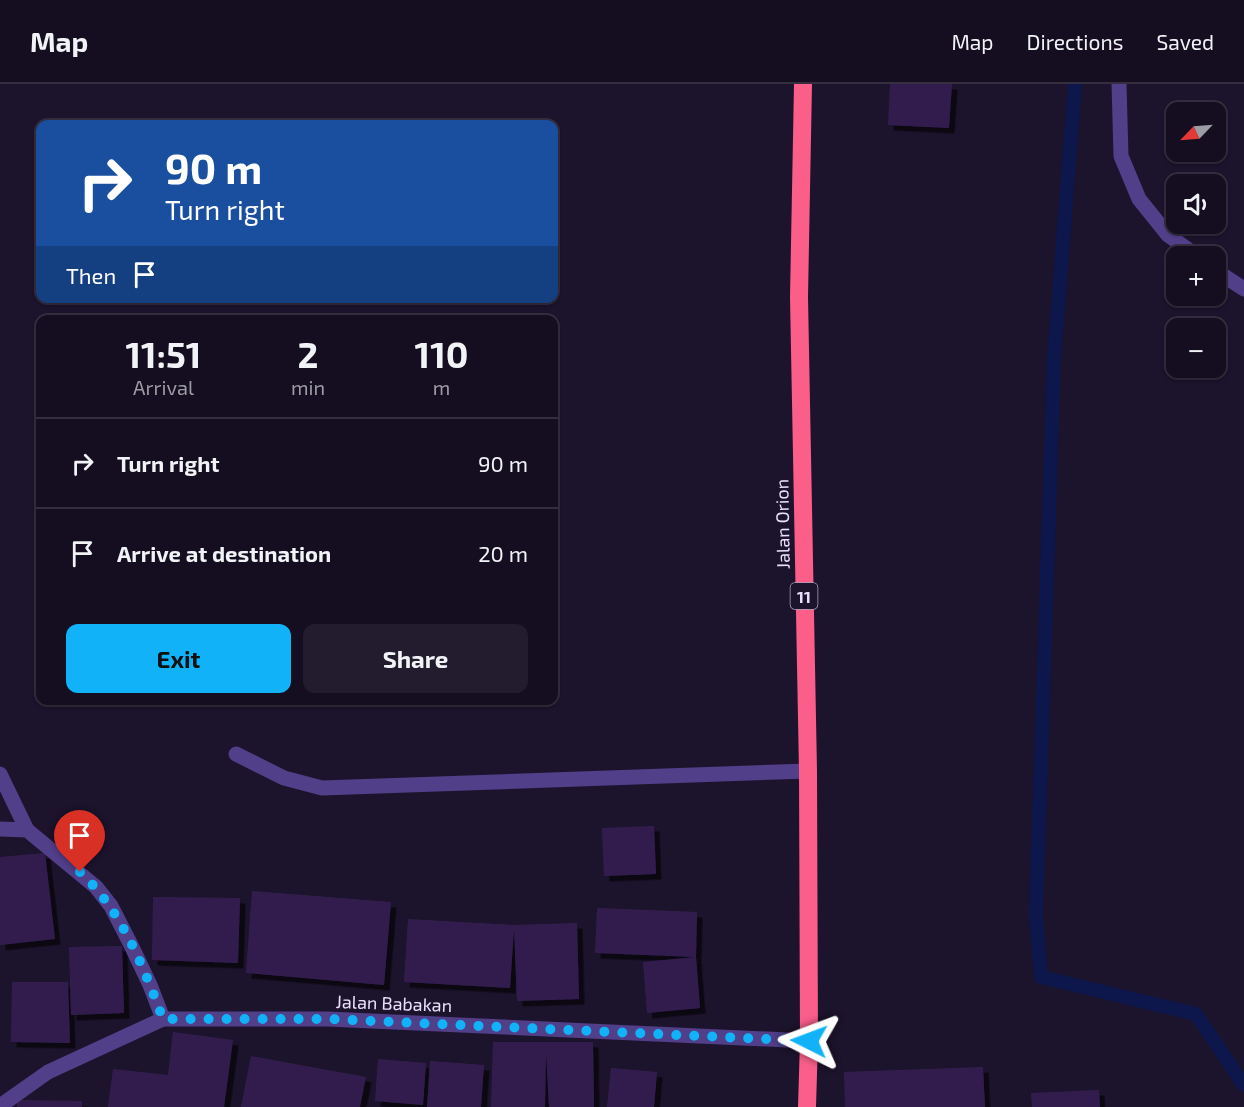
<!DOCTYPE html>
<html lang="en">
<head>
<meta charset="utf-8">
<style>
	:root { --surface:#150e21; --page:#221c2e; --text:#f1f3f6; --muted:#9d9ca5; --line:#342e3f; --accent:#11b2f8 }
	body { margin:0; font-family:"Exo 2",sans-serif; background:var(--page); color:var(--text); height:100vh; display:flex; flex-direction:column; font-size:22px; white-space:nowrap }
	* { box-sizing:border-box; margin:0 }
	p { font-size:20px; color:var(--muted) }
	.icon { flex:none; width:33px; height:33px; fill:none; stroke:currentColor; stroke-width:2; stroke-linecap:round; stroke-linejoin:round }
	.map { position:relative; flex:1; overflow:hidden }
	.sheet { position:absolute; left:36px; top:231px; width:522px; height:390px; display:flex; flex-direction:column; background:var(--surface); border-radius:12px; box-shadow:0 2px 4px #0004,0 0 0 2px var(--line) }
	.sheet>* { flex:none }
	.hud { position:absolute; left:36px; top:36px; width:522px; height:183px; border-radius:12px; box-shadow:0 2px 4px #0004,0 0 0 2px var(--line); background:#1a4fa0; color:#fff; overflow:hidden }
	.needle { width:39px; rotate:245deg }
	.tools { position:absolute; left:1166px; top:18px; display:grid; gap:12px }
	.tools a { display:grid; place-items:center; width:60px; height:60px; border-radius:12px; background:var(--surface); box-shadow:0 2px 4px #0004,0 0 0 2px var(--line); font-size:30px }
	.pin { position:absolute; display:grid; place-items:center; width:51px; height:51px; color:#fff; margin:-62px -26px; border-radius:50% 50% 50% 0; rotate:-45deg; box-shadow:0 0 6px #0007 }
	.pin .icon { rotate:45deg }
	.me { position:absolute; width:66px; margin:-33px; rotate:273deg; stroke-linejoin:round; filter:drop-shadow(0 0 4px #0008) }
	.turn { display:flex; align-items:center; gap:21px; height:126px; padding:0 30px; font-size:27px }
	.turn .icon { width:78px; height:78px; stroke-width:2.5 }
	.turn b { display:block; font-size:42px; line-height:51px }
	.then { display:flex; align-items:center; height:57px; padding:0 30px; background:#0003; gap:12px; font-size:22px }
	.eta { display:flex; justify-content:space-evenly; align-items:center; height:102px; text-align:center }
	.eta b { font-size:36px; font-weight:700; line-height:42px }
	.action { display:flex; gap:12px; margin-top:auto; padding:12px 30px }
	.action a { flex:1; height:69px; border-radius:12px; background:var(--accent); color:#111; font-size:24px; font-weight:700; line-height:69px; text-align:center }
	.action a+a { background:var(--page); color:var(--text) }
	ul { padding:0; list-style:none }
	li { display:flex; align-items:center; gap:18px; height:90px; padding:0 30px; border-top:2px solid var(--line) }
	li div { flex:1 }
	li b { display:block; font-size:22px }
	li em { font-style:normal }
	header { display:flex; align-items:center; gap:36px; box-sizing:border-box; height:84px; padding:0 30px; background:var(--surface); border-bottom:2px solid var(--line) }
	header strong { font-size:28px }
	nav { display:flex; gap:33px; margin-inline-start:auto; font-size:21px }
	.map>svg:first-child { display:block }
</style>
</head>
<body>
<header>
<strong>Map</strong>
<nav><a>Map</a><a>Directions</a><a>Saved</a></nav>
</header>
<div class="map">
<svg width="1244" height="1023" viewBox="0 0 1244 1023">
	<defs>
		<filter id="shadow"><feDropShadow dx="5.5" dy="5.5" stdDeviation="0" flood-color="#0009"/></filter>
	</defs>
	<rect width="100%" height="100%" fill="#1c132c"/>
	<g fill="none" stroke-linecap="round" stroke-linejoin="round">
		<!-- stream -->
		<path stroke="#0d174b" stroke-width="14" d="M1075 0 1054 275 1036 830 1041 893 1196 930 1244 1001"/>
	</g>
	<!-- building -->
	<g fill="#321f4d" filter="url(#shadow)">
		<path d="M890 0H952L949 44 888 41Z"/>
		<path d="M654 742 656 790 604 792 602 744Z"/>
		<path d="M45 769 55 855 0 861V773Z"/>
		<path d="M252 807 391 818 384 901 246 889Z"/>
		<path d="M153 813 240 814 238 879 152 876Z"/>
		<path d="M597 824 697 828 696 873 595 869Z"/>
		<path d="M408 835 514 841 577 839 579 915 517 917 514 844 510 904 404 898Z"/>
		<path d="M122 862 124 929 71 931 69 863Z"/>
		<path d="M696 873 700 924 647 929 643 878Z"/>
		<path d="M12 898H68L70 959 11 958Z"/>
		<path d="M173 948 233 956 224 1023H108L113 985 168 991Z"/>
		<path d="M493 958H593L594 1023H549L546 967 545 1023H491Z"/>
		<path d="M251 972 366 993 360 1023H241Z"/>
		<path d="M378 975 426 979 423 1021 375 1017Z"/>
		<path d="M430 977 484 981 481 1023H427Z"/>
		<path d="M983 983 985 1023H845L844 988Z"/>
		<path d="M611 984 657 988 654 1023H607Z"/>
		<path d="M1099 1006 1100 1023H1032L1031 1009Z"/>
		<path d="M17 1016 82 1017V1023H17Z"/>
	</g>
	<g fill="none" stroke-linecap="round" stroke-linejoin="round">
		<!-- minor -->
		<g stroke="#513f8a" stroke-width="15">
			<path d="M1119 0 1121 72 1139 115 1168 151 1197 172"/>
			<path d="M1215 186 1244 205"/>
			<path d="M236 670 284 694 322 704 808 687"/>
			<path d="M0 690 27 746"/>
			<path d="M0 745 27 746 96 803 111 822 131 861 150 901 163 935"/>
			<path d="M0 1022 48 988 163 935H328L809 957"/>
		</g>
		<!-- highway -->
		<path stroke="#fa5e89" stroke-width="18" d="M803 0 799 213 808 687 809 957 807 1023"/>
	</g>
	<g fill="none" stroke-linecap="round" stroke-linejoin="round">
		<!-- route -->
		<path stroke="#11b2f8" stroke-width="10" stroke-dasharray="0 18" d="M80 788C122 827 143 882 163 935H328L809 957"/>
	</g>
	<g text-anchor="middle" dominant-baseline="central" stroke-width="6" stroke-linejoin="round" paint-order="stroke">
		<!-- shield labels -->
		<rect fill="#1c132c" stroke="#aca2bf" stroke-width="1.5" x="790.5" y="499" width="27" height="26" rx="4.5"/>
		<g font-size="16" font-weight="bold" fill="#e9dffe">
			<text x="804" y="512">11</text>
		</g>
		<!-- street labels -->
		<g font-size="18" fill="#e9dffe" stroke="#1c132c">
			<text transform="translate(782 440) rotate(-91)">Jalan Orion</text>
			<text transform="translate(394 919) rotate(2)">Jalan Babakan</text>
		</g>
	</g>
</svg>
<div class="tools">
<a><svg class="needle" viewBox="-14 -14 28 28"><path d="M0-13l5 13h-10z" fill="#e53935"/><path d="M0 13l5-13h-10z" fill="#9d9ca5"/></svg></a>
<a><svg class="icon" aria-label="sound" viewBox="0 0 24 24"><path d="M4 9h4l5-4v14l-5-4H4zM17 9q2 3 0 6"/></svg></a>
<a>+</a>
<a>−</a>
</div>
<div class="pin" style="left:80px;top:788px;background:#d93025"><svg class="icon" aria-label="arrive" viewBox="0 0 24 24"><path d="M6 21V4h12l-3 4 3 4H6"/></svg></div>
<svg class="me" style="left:809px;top:957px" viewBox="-20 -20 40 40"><path d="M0-17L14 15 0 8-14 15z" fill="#11b2f8" stroke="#fff" stroke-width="4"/></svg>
<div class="hud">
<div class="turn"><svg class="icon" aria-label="right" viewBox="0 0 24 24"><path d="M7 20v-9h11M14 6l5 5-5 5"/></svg><div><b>90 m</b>Turn right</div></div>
<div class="then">Then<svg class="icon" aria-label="arrive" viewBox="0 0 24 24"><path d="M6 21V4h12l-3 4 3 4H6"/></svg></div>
</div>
<section class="sheet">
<div class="eta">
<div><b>11:51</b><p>Arrival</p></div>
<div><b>2</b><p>min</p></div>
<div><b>110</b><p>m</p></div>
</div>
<ul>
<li><svg class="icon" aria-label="right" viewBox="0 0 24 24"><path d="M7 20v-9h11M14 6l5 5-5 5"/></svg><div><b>Turn right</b></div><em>90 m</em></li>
<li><svg class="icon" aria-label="arrive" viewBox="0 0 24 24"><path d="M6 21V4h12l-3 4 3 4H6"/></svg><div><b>Arrive at destination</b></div><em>20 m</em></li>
</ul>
<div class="action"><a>Exit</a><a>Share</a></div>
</section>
</div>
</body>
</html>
